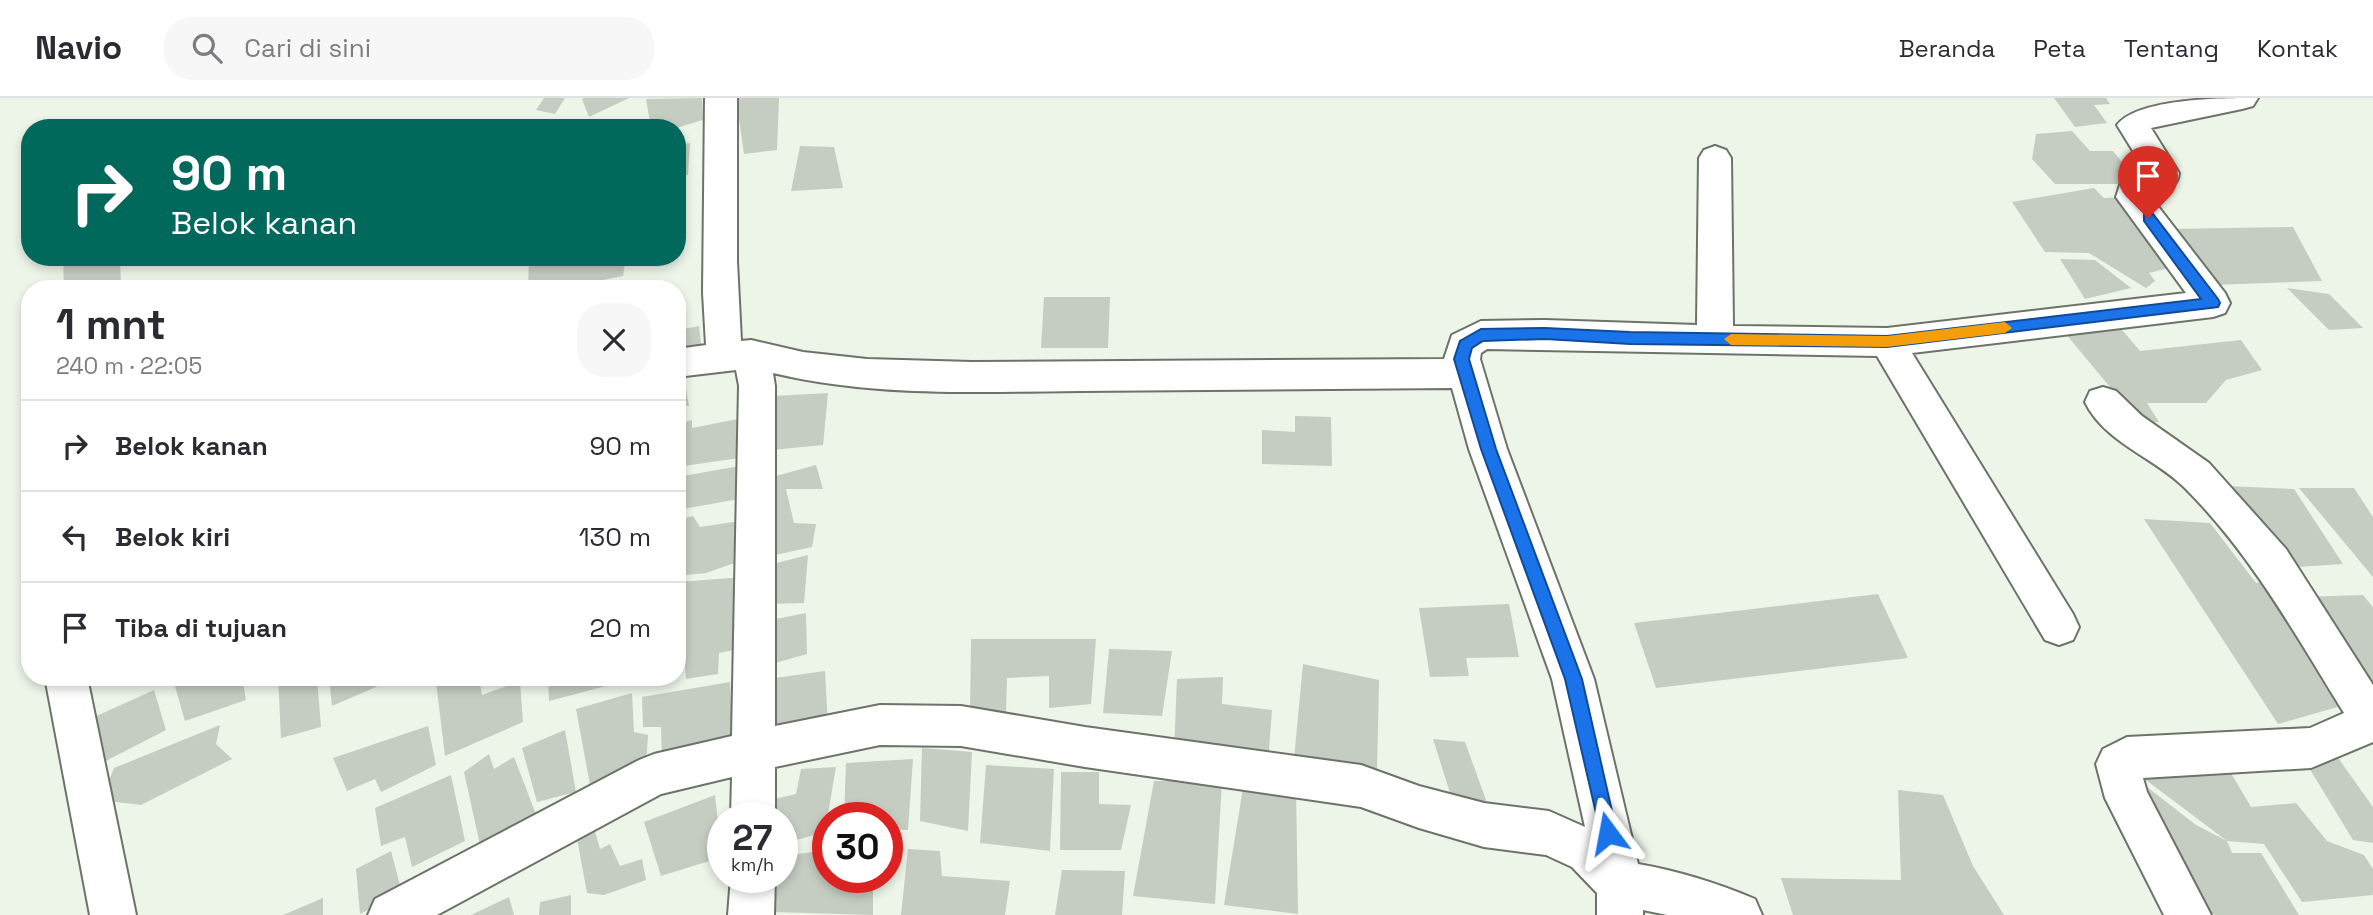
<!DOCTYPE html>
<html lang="id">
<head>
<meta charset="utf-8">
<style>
	:root { --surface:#fff; --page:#f7f7f7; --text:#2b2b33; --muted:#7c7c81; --line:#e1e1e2 }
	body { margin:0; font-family:"Space Grotesk",sans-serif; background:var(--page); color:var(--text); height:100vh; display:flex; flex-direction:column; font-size:26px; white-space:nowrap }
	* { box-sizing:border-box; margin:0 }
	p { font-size:23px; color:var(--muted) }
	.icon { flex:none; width:38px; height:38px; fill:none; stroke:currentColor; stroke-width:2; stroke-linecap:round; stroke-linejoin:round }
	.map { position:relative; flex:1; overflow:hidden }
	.side { position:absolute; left:21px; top:182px; width:665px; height:406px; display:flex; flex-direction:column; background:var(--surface); border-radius:28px; box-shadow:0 4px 10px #0003 }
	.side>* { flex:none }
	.top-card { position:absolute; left:21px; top:21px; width:665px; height:147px; border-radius:28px; box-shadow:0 4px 10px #0003; background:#00695c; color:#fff; overflow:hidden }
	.speed { position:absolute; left:707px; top:704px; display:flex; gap:14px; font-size:35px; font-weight:700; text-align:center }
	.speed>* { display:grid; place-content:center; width:91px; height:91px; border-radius:50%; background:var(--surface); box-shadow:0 4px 10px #0003; line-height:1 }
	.speed small { font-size:18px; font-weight:400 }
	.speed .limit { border:10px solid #d22; background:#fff; color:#111 }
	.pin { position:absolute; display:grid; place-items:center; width:60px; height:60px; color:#fff; margin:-72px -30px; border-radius:50% 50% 50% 0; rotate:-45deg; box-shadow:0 0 7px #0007 }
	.pin .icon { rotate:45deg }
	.me { position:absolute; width:77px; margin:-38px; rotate:347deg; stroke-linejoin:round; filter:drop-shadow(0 0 5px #0008) }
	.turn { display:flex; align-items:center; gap:24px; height:147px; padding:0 35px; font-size:32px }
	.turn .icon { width:91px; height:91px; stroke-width:2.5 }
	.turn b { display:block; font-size:49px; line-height:60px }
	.round { display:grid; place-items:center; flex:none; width:74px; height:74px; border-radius:28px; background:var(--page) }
	.head { display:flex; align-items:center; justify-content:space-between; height:119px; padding:0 35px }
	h1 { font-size:42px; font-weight:700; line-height:52px }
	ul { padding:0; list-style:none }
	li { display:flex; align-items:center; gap:21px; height:91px; padding:0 35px; border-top:2px solid var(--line) }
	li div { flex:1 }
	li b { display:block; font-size:26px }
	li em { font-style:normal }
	header { display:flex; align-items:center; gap:42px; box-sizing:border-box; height:98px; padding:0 35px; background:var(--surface); border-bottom:2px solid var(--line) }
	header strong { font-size:33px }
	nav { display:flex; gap:38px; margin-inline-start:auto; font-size:24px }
	.search { width:490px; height:63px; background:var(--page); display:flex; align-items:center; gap:18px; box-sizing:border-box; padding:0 24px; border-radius:28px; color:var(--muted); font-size:26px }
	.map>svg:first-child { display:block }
</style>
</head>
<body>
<header>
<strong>Navio</strong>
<div class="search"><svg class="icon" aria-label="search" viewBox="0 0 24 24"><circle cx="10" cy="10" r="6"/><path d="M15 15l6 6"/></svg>Cari di sini</div>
<nav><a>Beranda</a><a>Peta</a><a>Tentang</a><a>Kontak</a></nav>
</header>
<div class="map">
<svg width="2373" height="817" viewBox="0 0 2373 817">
	<rect width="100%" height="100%" fill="#edf5e9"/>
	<!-- building -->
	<g fill="#c5ccc1">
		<path d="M544 0H565L555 16 536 12Z"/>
		<path d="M584 0H629L589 19 582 1Z"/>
		<path d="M702 0 703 22 676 30H651L646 1Z"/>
		<path d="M736 0H779L777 52 744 56Z"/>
		<path d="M2054 0H2106L2110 6 2094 7 2107 25 2075 29Z"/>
		<path d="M2072 33 2090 53H2113L2140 86H2055L2032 61 2036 36Z"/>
		<path d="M690 45 688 77 677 78V47Z"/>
		<path d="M800 48 834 49 843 90 791 93Z"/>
		<path d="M2094 90 2104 100 2125 99 2177 168 2149 175 2155 183 2146 190 2089 155 2045 154 2012 104Z"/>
		<path d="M2293 129 2322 183 2212 187 2168 131Z"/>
		<path d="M63 159H120L121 191H64Z"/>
		<path d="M529 159H626L623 178 560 191H528Z"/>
		<path d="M2060 161 2095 162 2131 190 2085 201Z"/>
		<path d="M2287 190 2329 196 2363 230 2329 232Z"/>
		<path d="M1044 199H1110L1108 250H1041Z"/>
		<path d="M684 219V231L699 228 702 253 677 259V220Z"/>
		<path d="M2112 220 2140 253 2241 242 2262 272 2226 282 2206 305H2147L2159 324 2140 325 2065 235Z"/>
		<path d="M686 291 689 308H677V292Z"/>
		<path d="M828 295 823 347 772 352 773 298Z"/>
		<path d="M1295 318 1331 319 1332 368 1262 366V332L1295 334Z"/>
		<path d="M738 321 739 360 677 369V326L692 322V330Z"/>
		<path d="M816 367 823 391H786L794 425 816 426 812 449 766 459 765 381Z"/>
		<path d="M740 368 739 401 677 412V379Z"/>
		<path d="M2227 388 2294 391 2343 466 2298 469Z"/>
		<path d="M2299 390H2354L2373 419V479Z"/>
		<path d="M693 418 700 429 740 423 743 462 706 475 677 478V422Z"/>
		<path d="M2144 421 2210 425 2256 485 2276 480 2355 604 2278 626Z"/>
		<path d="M808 457 804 505 766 506 765 468Z"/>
		<path d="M743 479V550L719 555 718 576 686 581 679 484Z"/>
		<path d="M1878 496 1908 560 1656 590 1634 525Z"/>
		<path d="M2363 497 2373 509V601L2299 499Z"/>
		<path d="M1509 506 1519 559 1466 560 1469 578 1430 579 1419 510Z"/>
		<path d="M806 515 807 556 761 569V524Z"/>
		<path d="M971 541H1096L1091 606 1049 610V578L1007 580 1006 614H970Z"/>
		<path d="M1109 551 1172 553 1162 618 1103 615Z"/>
		<path d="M1303 566 1379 582 1377 674 1294 661Z"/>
		<path d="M825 573 828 630 761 643V582Z"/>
		<path d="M186 579H242L246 602 185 623 174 585Z"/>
		<path d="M278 579H317L321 629 281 640Z"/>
		<path d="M329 579H399L332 608Z"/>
		<path d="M455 579H479L482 597 520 583 523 624 445 658 436 584Z"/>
		<path d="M548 579H636V580L549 603Z"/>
		<path d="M1223 579 1222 606 1272 612 1268 665 1174 654 1177 581Z"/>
		<path d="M730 584 733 653 662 664 661 629H643L642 599Z"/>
		<path d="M154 592 166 632 102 665 92 620Z"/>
		<path d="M632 595 634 634 648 637 646 668 590 687 576 611Z"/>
		<path d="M220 627 216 646 232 661 141 707 101 702 114 670Z"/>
		<path d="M428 628 436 667 381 694 375 681 347 693 333 660Z"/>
		<path d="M565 632 576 694 537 704 522 650Z"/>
		<path d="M1433 641 1465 644 1490 713 1456 714Z"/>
		<path d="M922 650 972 654 968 733 920 723Z"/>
		<path d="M2331 650 2373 709V745L2353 742 2300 655Z"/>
		<path d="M489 656 494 671 514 659 539 724 480 747 464 674Z"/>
		<path d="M913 661 908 732 887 731V719H844L846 665Z"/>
		<path d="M2224 663 2251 709 2296 705 2327 743 2364 757 2373 771V797L2302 804 2264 746 2227 743 2134 673Z"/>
		<path d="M986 667 1054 671 1050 753 980 745Z"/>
		<path d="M836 669 825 734 782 746V719H768L766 703 796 696 801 671Z"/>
		<path d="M1061 674H1099V706L1131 707 1121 752H1060Z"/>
		<path d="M2129 675 2196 727 2227 743 2232 755H2261L2299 817H2216L2207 814Z"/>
		<path d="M451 677 465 743 412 769 405 739 381 748 375 710Z"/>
		<path d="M1154 683H1222L1215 806 1133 798Z"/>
		<path d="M1296 689 1298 816 1224 807 1243 690Z"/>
		<path d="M1898 692 1943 697 1973 768 2004 817H1793L1781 780 1901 782Z"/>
		<path d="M715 697 722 759 661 778 644 724Z"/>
		<path d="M592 723 600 751 610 746 620 768 642 761 646 782 604 797 587 795 576 735Z"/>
		<path d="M908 751 940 753 942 778 1010 783 1005 817H901Z"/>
		<path d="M828 752V779H873V817L773 814 779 779H782L783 758Z"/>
		<path d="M391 753 402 795 360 816 356 771Z"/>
		<path d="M1062 772 1125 773 1122 817H1055Z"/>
		<path d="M571 797V817H539L540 804Z"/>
		<path d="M509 799 514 817H471Z"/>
		<path d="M323 800V817H283Z"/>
	</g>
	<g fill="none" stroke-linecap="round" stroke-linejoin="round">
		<!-- minor casing -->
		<g stroke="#6c7369" stroke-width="4">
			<g id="minor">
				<path d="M705 0H737V163L741 243 751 242 803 254 867 261 972 264 1444 261 1452 237 1481 223 1545 222 1697 227 1699 60 1704 52 1715 48 1726 52 1731 60 1733 228 1887 230 2186 195 2116 99 2121 84 2146 74 2117 27C2138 0 2222 0 2258 0L2253 8 2242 11 2151 30 2179 75C2178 91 2163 93 2150 98L2225 195 2230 205 2225 215 2213 219 1912 255 2073 516 2079 529 2073 542 2059 547 2045 542 1877 258 1487 251 1481 255 1480 261 1507 351 1594 581 1638 766C1679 773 1717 785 1755 801L1762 817H1667L1643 812V817H1597V795L1572 769 1546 757 1484 749 1419 730 1361 709 1085 669 961 648 880 647 775 669V719H731L732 679 661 696 437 817H368L375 801 639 662 654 656 732 638 739 288 736 272 677 279V251L706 247 703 195ZM773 275C873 299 978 294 1080 293 1204 292 1328 291 1452 290L1469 351 1552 581 1585 729 1549 713 1484 705 1419 688 1361 667 1085 629 961 608 880 607 775 628V288Z"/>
				<path d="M2103 289 2116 293 2142 318 2209 365 2286 451 2373 587V644L2311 670 2143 680 2147 694 2211 817H2164L2105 700 2096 666 2103 651 2127 639 2310 630 2344 615C2295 536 2251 456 2185 390 2154 359 2105 345 2085 304L2090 293Z"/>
				<path d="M45 579H87L136 817H90Z"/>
				<path d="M731 779H775L774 817H728Z"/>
			</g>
		</g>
		<!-- minor -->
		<use href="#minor" fill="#fff" fill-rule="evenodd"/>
	</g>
	<!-- route -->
	<path fill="#1a73e8" stroke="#114b97" stroke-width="2" d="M2148 115 2153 116 2218 201 2220 205 2218 209 1887 249 1630 246 1545 241 1483 243 1472 250 1469 261 1496 351 1582 581 1617 735 1615 741 1608 744 1602 741 1565 581 1481 351 1454 261 1460 243 1481 231 1545 230 1630 234 1887 238 2201 201 2144 123V116Z"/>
	<!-- slow -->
	<path fill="#f59e0b" d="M2005 224 2012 230 2005 235 1887 249 1731 247 1724 241 1731 236 1887 238Z"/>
</svg>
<div class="speed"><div>27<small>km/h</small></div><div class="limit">30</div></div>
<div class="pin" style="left:2148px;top:120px;background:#d93025"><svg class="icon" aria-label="arrive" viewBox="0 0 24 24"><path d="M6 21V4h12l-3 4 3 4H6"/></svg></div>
<svg class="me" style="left:1608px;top:735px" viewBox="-20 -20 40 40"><path d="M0-17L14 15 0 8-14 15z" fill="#1a73e8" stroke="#fff" stroke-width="4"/></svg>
<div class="top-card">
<div class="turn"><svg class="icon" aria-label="right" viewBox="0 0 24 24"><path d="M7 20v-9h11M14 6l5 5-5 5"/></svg><div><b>90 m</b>Belok kanan</div></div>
</div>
<section class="side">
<div class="head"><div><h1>1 mnt</h1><p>240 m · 22:05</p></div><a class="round"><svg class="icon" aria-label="close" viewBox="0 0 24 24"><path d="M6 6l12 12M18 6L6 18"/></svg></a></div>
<ul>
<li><svg class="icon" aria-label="right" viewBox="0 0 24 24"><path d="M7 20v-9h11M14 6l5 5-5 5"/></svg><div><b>Belok kanan</b></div><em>90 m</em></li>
<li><svg class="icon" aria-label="left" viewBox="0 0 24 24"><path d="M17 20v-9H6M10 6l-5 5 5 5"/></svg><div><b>Belok kiri</b></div><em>130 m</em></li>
<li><svg class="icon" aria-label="arrive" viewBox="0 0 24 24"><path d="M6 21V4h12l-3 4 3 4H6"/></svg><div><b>Tiba di tujuan</b></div><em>20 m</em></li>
</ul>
</section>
</div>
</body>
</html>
